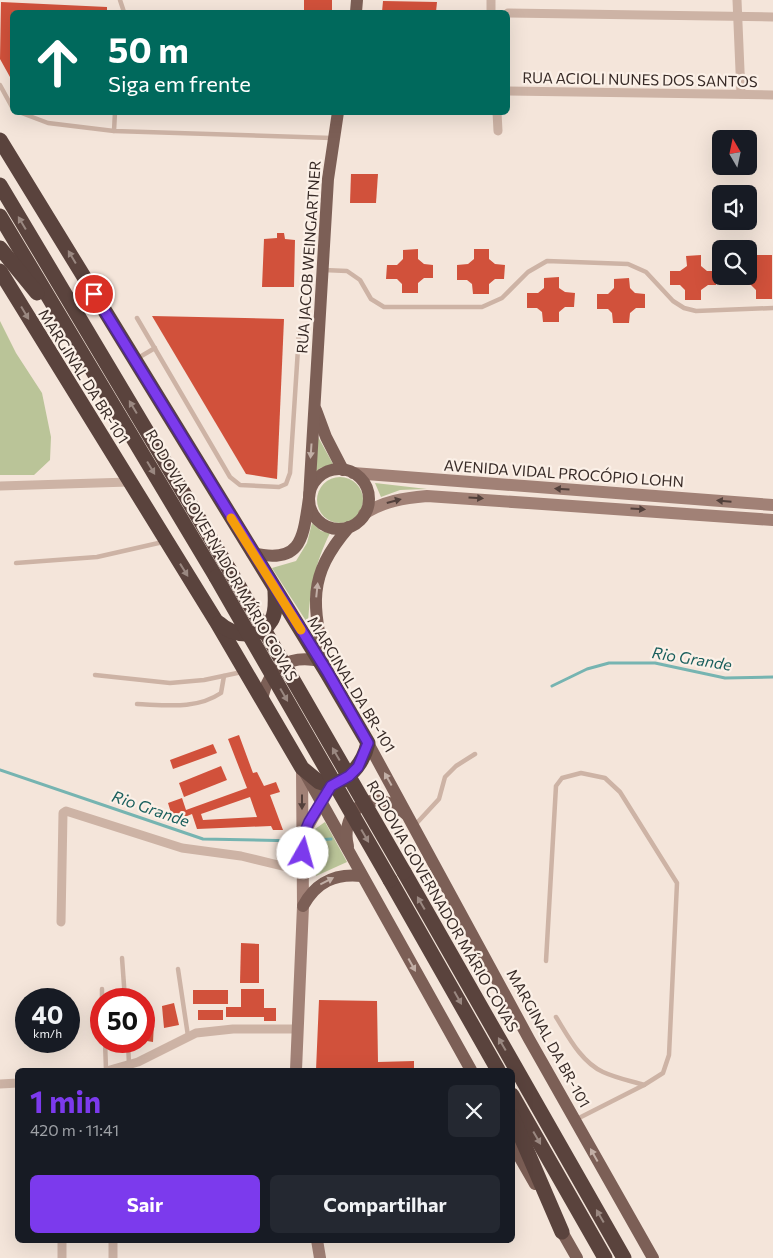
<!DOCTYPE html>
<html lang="pt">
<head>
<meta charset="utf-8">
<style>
	:root { --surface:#171b24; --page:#242831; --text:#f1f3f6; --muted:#9ea1a6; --accent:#7c3aed }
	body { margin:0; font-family:Commissioner,sans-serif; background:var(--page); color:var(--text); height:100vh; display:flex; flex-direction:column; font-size:19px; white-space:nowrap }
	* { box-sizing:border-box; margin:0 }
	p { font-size:16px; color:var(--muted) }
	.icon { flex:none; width:28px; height:28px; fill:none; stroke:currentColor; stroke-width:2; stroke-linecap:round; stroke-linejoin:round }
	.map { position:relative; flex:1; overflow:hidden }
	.side { position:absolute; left:15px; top:1068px; width:500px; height:175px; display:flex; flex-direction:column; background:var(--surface); border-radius:8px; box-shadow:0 5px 20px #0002 }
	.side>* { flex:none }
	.guide { position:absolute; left:10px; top:10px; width:500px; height:105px; border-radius:8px; box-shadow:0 5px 20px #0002; background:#00695c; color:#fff; overflow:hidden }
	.needle { width:32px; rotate:351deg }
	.controls { position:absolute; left:712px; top:130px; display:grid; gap:10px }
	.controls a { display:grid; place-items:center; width:45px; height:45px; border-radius:8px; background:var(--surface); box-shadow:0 5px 20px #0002; font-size:25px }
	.speed { position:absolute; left:15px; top:988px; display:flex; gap:10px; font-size:25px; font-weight:700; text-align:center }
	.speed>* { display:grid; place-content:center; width:65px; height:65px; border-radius:50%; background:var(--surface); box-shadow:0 5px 20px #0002; line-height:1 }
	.speed small { font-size:12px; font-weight:400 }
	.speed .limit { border:8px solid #d22; background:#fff; color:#111 }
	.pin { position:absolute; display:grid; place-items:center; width:42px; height:42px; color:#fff; margin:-21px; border:2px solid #fff; border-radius:50%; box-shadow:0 1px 5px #0007 }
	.me { position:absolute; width:55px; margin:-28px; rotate:7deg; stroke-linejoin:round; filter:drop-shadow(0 0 4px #0008) }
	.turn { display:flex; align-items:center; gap:18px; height:105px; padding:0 15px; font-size:22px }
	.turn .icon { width:65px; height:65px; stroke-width:2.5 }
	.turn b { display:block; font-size:35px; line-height:42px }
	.round { display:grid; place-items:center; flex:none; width:52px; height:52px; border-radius:8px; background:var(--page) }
	.headline { display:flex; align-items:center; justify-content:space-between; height:85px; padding:0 15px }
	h1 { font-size:30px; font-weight:700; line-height:38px; color:var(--accent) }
	.button { display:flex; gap:10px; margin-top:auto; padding:10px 15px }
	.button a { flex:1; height:58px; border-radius:8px; background:var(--accent); color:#fff; font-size:20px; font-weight:700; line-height:58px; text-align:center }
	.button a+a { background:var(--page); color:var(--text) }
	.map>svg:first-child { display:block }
</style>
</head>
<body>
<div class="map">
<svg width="773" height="1258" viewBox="0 0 773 1258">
	<rect width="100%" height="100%" fill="#f4e5da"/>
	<!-- green -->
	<g fill="#bac498">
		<path d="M0 321 16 353 42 393 51 437 50 460 34 475H0Z"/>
		<path d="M317 435 333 464 320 468 316 472Z"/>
		<circle cx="340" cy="500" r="23"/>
		<path d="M375 483 427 489 400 490 381 497Z"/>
		<path d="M312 523 321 531 330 533C315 563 310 590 308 624L272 568 296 561 307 543Z"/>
		<path d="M325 822 347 862 316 876 312 838 315 829Z"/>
	</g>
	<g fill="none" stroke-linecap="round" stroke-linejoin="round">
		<!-- stream -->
		<g stroke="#76b4b1" stroke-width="3">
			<path d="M552 686 587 669 609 663H655L725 678 773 677"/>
			<path d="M0 770 203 839 299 841"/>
			<path d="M318 840 331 839"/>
		</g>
	</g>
	<!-- building -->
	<g fill="#d1513b" fill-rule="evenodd">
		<rect x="304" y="0" width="28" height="12"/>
		<path d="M383 1 437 2 436 12H382Z"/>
		<path d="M1 2 107 7V12H12V78L10 77 0 59Z"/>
		<path d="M351 174H378L376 203H350Z"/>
		<path d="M277 233H284L285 239 295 240 294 287H262L264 239 277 238Z"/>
		<path d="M418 249V259L424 264 433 265V278H424L418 283V293H402V284L397 279H386L387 265H397L403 259V250Z"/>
		<path d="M474 249H489V259L495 264 505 265 504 279H495L489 284V294H473L472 284 467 280H457V265L468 264 474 259Z"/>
		<path d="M701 255V266L707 271H716V285H708L701 290V300H685V290L680 285H670V271H680L687 266 686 256Z"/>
		<path d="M757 255H772V299H756V290L751 285H741V276H749V271L757 265Z"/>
		<path d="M559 277V288L565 292 575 293 574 307H565L559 312V322H543L542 312 537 308H527V293H538L544 288V278Z"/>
		<path d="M629 278 630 288 635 293 645 294V308H636L630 313 629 323H613L612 313 608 309H597V294H608L614 288V279Z"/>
		<path d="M152 316 284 319 277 479 246 474Z"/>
		<path d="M239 735 253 773 257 772 264 786 276 782 280 792 270 795 283 830H273L271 826 197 829 192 814 182 818 180 813 172 816 168 803 182 798 186 810 247 788 228 739ZM250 797 257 817 203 820 201 814Z"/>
		<path d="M213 744 217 753 173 769 170 760Z"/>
		<path d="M221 766 227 780 184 797 179 783Z"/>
		<path d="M241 943 259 944V983H240Z"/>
		<path d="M241 989H264V1008H276V1021H264V1017H226V1007H241Z"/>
		<rect x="193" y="990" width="35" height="14"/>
		<path d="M319 1000 377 1001 378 1062 414 1061V1070H316Z"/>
		<path d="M174 1003 179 1025 164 1028 162 1006Z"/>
		<rect x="198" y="1010" width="25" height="10"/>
		<path d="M150 1019V1022L154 1023 153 1042 147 1041 148 1036 144 1035V1022Z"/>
	</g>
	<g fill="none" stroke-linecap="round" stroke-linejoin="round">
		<!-- lane -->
		<g stroke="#cdb3a5" stroke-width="4.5">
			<path d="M120 0 124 12"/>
			<path d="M0 85 12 107"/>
			<path d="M19 112 48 123 114 131 332 138"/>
			<path d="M114 131 115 112"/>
			<path d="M324 270 347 271 360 280 371 299 384 307H482L502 298 528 272 547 261 628 264 646 272 673 301 684 308 696 311 773 308"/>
			<path d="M137 318 230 477 240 485 279 487 286 484 290 473 299 333"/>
			<path d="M138 358 155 348"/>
			<path d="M16 563 97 557 163 542"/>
			<path d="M95 675 170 683 204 680 242 672"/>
			<path d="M137 704C165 705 196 710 221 693L224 676"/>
			<path d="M415 825 439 799 445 777 456 766 475 754"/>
			<path d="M122 958 125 999"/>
			<path d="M546 961 556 786 562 778 581 773 605 778 620 792 677 883 669 1055 663 1073 644 1085 577 1119"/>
			<path d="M178 969 188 1036"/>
			<path d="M102 989V999"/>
			<path d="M556 1017C568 1036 581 1062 603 1072 616 1078 631 1081 644 1085"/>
			<path d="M105 1041 106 1070"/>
			<path d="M128 1041 129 1065"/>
		</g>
		<!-- street -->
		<g stroke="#cdb3a5" stroke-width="9">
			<path d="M491 0V12"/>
			<path d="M737 0 741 94"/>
			<path d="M508 13 773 17"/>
			<path d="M508 91 773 95"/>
			<path d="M497 112 498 131"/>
			<path d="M0 486 129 482"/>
			<path d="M61 922 63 813 66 811 182 848 241 856 303 871"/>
			<path d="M110 1070 138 1062 196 1033 233 1029H297"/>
			<path d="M0 1084 18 1083"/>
			<path d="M62 1258V1240"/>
			<path d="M113 1258V1240"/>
		</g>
		<!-- secondary -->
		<g stroke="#a18176" stroke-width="12">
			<path d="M353 473 773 505"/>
			<path d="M364 514C384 501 404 498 427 496L773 520"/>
			<path d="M304 833 331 786"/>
			<path d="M296 1070 303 906 302 768"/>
			<path d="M317 1240 320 1258"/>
		</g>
		<!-- primary -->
		<g stroke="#7c5f56" stroke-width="12">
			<path d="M356 12 357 0"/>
			<path d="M316 410 326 437 343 470"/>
			<circle cx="339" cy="499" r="30"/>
			<path d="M252 553C302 565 303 538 309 498L328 179 338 112"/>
			<path d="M327 669C313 607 305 578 349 527"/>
			<path d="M262 700C268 668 288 654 320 661"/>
			<path d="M368 743 529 1039 653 1258"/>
			<path d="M304 771 471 1070"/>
			<path d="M348 846C341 820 360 792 389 803 395 805 401 810 406 814"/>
			<path d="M303 906C316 882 335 873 362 876"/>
			<path d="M512 1144 535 1184"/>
			<path d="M557 1223 577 1258"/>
		</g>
		<!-- highway -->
		<g stroke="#5a433d" stroke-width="15">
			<path d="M0 140 327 673 368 743C363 764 351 778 331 786L319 782 302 768 216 621 0 271"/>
			<path d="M0 185 229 569"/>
			<path d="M0 216 216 577"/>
			<path d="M0 248 37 293"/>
			<path d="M219 623C233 636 260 640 271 621 277 612 275 599 275 590"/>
			<path d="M404 872 624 1258"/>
			<path d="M390 880 498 1070"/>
			<path d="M512 1095 605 1258"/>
			<path d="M512 1116 562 1232"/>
		</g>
		<!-- highway-bridge -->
		<g stroke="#5a433d" stroke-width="15">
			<path d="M229 569 404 872"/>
			<path d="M216 577 390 880"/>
		</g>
	</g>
	<!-- one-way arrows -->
	<defs><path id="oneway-solid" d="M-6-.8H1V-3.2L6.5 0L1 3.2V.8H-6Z" transform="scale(1.25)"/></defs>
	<g fill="#9a8881">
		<use href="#oneway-solid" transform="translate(22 223) rotate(-121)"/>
		<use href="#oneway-solid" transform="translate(72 257) rotate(-121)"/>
		<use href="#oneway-solid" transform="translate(25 313) rotate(59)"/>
		<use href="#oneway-solid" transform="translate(133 407) rotate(-121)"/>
		<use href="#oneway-solid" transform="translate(151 468) rotate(59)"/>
		<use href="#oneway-solid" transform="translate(184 570) rotate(58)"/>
		<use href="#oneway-solid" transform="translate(284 695) rotate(60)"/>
		<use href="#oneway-solid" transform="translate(336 754) rotate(-120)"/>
		<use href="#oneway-solid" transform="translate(365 836) rotate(60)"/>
		<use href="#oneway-solid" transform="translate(421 903) rotate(-120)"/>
		<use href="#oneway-solid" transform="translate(458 998) rotate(61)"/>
		<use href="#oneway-solid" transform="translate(502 1044) rotate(-120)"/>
		<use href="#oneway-solid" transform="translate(537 1138) rotate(60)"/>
		<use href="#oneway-solid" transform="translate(600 1216) rotate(-120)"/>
	</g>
	<g fill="#c2afa6">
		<use href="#oneway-solid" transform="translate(311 451) rotate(94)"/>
		<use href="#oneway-solid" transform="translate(317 590) rotate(-84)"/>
		<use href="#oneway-solid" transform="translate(388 779) rotate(-119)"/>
		<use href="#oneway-solid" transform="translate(327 881) rotate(-27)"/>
		<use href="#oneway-solid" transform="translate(412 965) rotate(61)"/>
		<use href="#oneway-solid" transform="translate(594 1155) rotate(-119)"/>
	</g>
	<g fill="#52403b">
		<use href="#oneway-solid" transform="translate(562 489) rotate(-176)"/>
		<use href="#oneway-solid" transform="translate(476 498) rotate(4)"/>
		<use href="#oneway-solid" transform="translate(394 501) rotate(-15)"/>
		<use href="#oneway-solid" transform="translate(724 501) rotate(-175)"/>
		<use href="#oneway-solid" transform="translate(638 509) rotate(4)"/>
		<use href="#oneway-solid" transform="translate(302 802) rotate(90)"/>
	</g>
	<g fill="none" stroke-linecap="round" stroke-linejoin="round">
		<!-- route casing -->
		<g stroke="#51269a" stroke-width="12">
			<path id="route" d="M94 294 328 673 368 743 358 767 349 776 331 786 309 822 303 836V853"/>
		</g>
		<!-- route -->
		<use href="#route" stroke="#7c3aed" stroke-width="9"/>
		<!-- slow -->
		<path stroke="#f59e0b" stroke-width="9" d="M231 518 301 630"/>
	</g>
	<g text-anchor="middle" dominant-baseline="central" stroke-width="4.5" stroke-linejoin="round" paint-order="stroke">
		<!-- street labels -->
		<g font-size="15" fill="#382b27" stroke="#fbf0e7">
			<text transform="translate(640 79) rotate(1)">RUA ACIOLI NUNES DOS SANTOS</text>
			<text transform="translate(308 257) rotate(-86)">RUA JACOB WEINGARTNER</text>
			<text transform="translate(84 376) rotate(58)">MARGINAL DA BR-101</text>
			<text transform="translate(564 473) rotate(4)">AVENIDA VIDAL PROCÓPIO LOHN</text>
			<text transform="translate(222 555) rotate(60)">RODOVIA GOVERNADOR MÁRIO COVAS</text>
			<text transform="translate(352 684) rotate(59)">MARGINAL DA BR-101</text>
			<text transform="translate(443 906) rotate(60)">RODOVIA GOVERNADOR MÁRIO COVAS</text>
			<text transform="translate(549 1038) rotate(61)">MARGINAL DA BR-101</text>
		</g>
		<!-- water labels -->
		<g font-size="16" font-style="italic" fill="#185e5c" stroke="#fbf0e7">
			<text transform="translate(692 658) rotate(9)">Rio Grande</text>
			<text transform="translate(151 808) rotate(19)">Rio Grande</text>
		</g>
	</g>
</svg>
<div class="controls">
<a><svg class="needle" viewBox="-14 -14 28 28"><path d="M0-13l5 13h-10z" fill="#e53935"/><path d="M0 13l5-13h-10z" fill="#9ea1a6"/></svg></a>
<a><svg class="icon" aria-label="sound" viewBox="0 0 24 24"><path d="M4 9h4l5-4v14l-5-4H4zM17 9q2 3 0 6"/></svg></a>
<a><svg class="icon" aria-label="search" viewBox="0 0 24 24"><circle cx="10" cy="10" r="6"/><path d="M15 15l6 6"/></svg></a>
</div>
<div class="speed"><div>40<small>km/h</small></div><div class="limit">50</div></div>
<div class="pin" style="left:94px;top:294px;background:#d93025"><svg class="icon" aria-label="arrive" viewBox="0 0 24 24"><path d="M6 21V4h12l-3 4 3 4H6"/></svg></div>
<svg class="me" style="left:303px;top:853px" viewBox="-20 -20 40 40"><circle r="19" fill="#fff"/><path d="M0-13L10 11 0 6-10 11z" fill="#7c3aed"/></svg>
<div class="guide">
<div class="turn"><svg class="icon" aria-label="ahead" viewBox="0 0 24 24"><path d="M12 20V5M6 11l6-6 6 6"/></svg><div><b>50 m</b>Siga em frente</div></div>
</div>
<section class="side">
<div class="headline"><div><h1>1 min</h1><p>420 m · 11:41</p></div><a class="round"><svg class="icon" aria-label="close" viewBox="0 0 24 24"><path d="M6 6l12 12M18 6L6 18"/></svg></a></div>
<div class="button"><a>Sair</a><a>Compartilhar</a></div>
</section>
</div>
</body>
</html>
